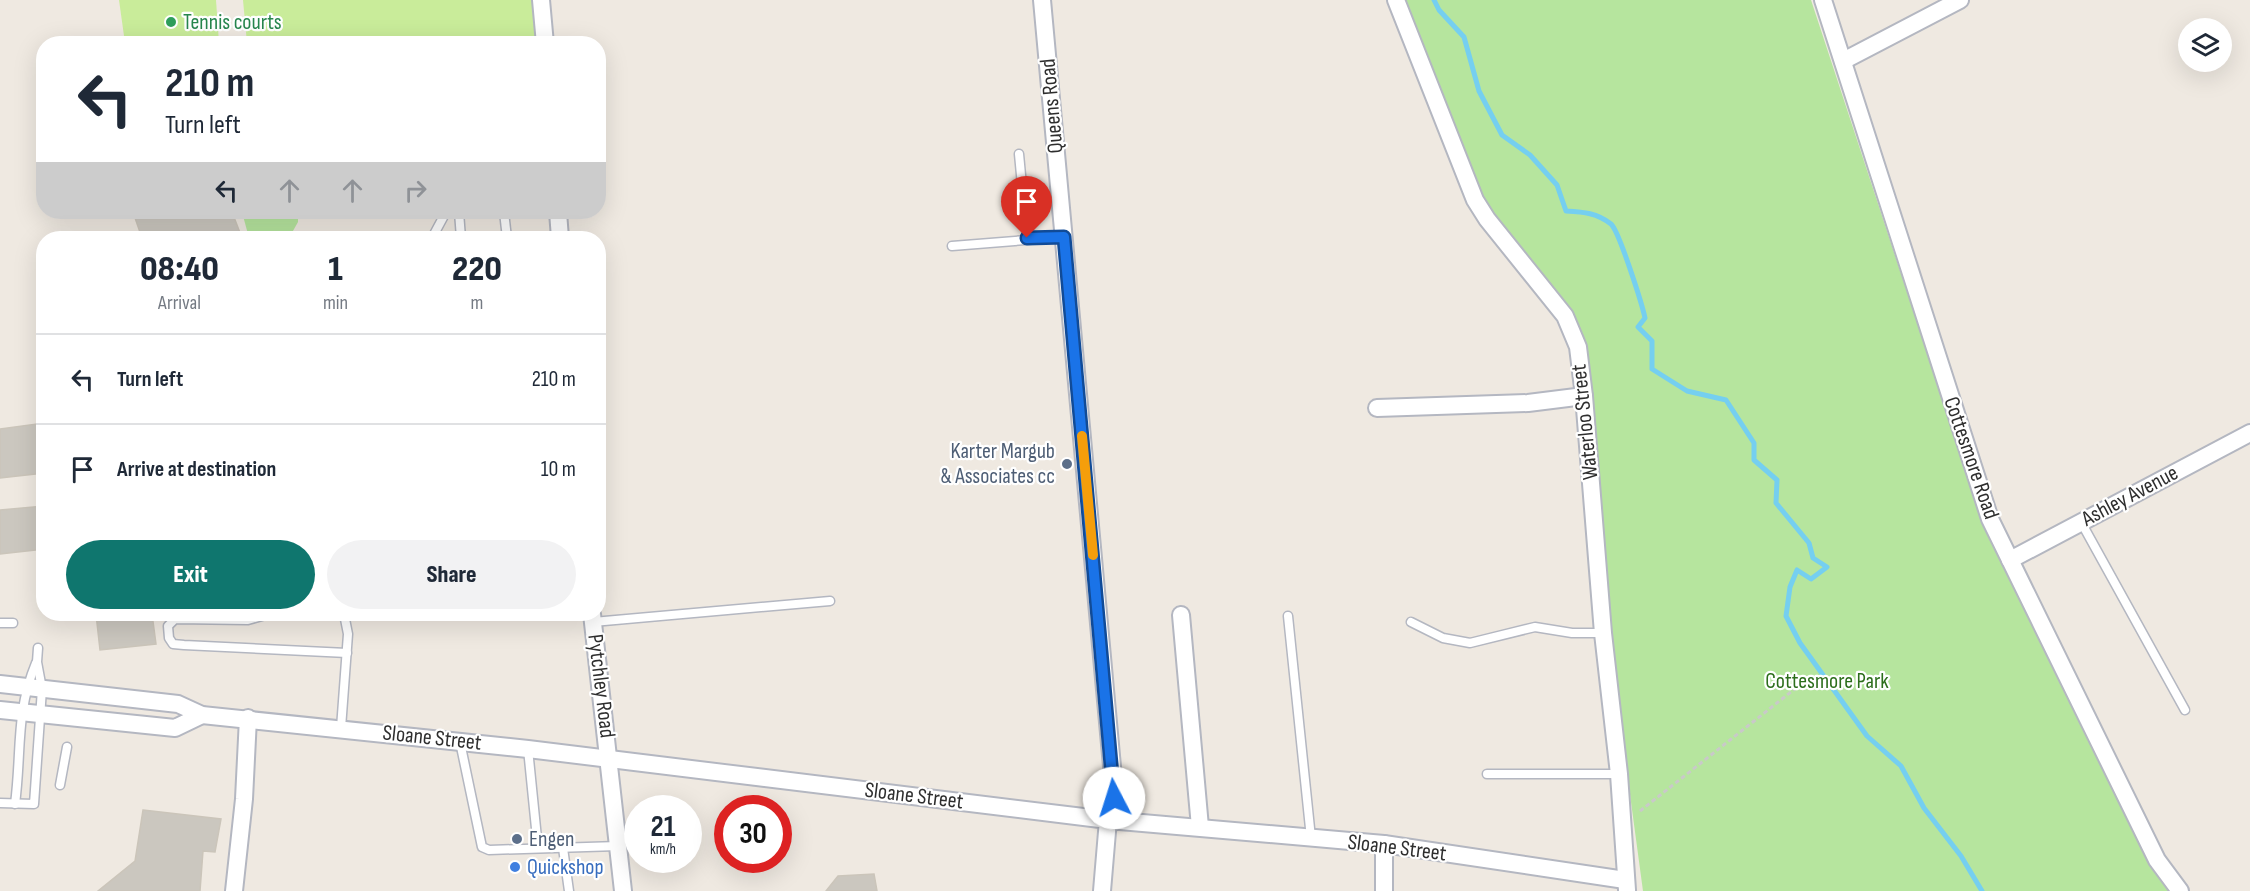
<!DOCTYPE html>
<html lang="en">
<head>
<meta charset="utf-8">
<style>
	:root { --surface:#fff; --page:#f2f2f3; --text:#1f2937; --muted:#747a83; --line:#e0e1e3; --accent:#0f766e }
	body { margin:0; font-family:"Sofia Sans Condensed",sans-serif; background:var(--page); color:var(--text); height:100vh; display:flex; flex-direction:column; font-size:22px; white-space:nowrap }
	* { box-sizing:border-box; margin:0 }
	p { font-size:20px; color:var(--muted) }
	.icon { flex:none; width:33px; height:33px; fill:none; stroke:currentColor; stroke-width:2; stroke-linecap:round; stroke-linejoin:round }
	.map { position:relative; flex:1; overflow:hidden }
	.details { position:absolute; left:36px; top:231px; width:570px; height:390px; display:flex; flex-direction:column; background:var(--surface); border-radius:24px; box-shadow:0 6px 24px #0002 }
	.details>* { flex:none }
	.guide { position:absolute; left:36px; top:36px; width:570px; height:183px; border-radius:24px; box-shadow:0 6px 24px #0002; background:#fff; color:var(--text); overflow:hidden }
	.fabs { position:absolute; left:2178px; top:18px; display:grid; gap:12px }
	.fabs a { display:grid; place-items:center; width:54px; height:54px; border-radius:50%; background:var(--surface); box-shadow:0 6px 24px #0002; font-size:30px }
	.speed { position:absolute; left:624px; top:795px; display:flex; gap:12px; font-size:30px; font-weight:700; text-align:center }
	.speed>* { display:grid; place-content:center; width:78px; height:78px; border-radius:50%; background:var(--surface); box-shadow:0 6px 24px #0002; line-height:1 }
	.speed small { font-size:15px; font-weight:400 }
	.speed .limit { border:9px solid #d22; background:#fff; color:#111 }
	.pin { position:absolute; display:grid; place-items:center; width:51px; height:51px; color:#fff; margin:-62px -26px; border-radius:50% 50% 50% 0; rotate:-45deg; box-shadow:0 0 6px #0007 }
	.pin .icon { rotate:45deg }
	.me { position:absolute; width:66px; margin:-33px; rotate:355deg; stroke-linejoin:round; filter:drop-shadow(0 0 4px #0008) }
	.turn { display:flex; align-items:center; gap:21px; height:126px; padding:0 30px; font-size:27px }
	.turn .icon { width:78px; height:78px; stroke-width:2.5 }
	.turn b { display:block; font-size:42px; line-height:51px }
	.lanes { display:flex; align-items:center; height:57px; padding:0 30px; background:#0003; justify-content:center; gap:30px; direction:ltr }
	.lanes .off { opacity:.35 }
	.eta { display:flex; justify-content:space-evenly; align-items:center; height:102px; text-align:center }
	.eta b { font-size:36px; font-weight:800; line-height:42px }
	.cta { display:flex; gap:12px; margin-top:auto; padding:12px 30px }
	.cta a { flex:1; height:69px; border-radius:36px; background:var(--accent); color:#fff; font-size:24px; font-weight:800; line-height:69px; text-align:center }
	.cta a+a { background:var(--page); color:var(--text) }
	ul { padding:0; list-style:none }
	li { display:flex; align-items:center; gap:18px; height:90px; padding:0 30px; border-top:2px solid var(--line) }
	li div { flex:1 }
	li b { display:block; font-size:22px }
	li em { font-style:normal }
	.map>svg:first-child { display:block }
</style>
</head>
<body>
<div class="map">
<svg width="2250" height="891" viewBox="0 0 2250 891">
	<rect width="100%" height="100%" fill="#efe9e1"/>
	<!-- green -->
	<g fill="#b6e59e">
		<path d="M1393 0H1811L1986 532 2165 874 2186 891H1643L1566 320 1486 217Z"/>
		<path d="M242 212H298V222L289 238H249Z"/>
	</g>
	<!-- pitch -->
	<g fill="#c9ec9a">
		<path d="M119 0H216L219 43H125Z"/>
		<path d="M243 0H539L544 43H247Z"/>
	</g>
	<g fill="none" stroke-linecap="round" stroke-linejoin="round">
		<!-- stream -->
		<path stroke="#75cff0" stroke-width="5" d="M1434 0 1439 10 1464 37 1479 91 1502 135 1530 155 1557 185 1566 211C1584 212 1597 213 1611 224 1619 231 1642 304 1645 318L1638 327 1652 341V369L1687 391 1726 400 1754 443V460L1777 480 1776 503 1809 543 1813 558 1827 567 1811 579 1797 570 1790 587 1786 616 1800 643 1867 736 1901 766 1924 808 1961 856 1982 891"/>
	</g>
	<!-- building -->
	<g fill="#cbc7bf" stroke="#cbc5ba" stroke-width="1.5">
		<path d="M133 212H232L242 238H142Z"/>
		<path d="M44 423V473L0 478V429Z"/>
		<path d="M44 506V549L0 554V510Z"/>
		<path d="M96 614H152L156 644 100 650Z"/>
		<path d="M143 810 221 819 215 852 203 851 200 891H98L135 861Z"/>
		<path d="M874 874 877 891H826L838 876Z"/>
	</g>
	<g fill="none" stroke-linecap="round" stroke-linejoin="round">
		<!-- service casing -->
		<g stroke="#b4b7c1" stroke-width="11">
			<g id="service">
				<path d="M1019 154 1027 238"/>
				<path d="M459 212 461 238"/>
				<path d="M504 212 507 238"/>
				<path d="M432 238 446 212"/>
				<path d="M952 246 1064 237"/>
				<path d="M2081 522 2185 710"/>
				<path d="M269 614 248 620 175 619 168 626 169 638 173 644 184 645 347 653"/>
				<path d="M1288 616 1311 838"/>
				<path d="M593 622 830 601"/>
				<path d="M1411 622 1443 638 1470 643 1535 627 1572 633H1603"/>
				<path d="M0 623H13"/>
				<path d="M341 728 348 634 344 614"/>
				<path d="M460 742 482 847 489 850 618 846"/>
				<path d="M528 749 538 848"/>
				<path d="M1487 774H1619"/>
				<path d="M60 785 67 747"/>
				<path d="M0 803 34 804 42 689 37 662 38 648"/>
				<path d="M15 804C22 751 15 714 36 663"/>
				<path d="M563 848 569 891"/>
			</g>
		</g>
		<!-- minor casing -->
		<g stroke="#b4b7c1" stroke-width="20">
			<g id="minor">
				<path d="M541 0 545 44"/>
				<path d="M1042 0 1117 821"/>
				<path d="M1396 0 1475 200 1487 219 1565 316 1578 347 1584 396 1603 633 1619 774 1627 890"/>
				<path d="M1823 0 1990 519 2157 860 2180 891"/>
				<path d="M1843 61 1960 0"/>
				<path d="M558 212 560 238"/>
				<path d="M1377 408 1528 403 1584 396"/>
				<path d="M2010 560 2250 433"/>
				<path d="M592 614 623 891"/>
				<path d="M1181 615 1200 827"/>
				<path d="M0 684 178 704 202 715 528 749 1108 820 1384 844 1625 880"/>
				<path d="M0 710 175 728 202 715"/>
				<path d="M1384 844V891"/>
				<path d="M234 891 244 799 248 718"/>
				<path d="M1102 891 1108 820"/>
			</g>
		</g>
		<!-- path -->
		<path stroke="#c9c9c9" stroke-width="3" stroke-dasharray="4.5 3" stroke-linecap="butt" d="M1640 811 1801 684"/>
		<!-- service -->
		<use href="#service" stroke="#fff" stroke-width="8"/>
		<!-- minor -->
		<use href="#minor" stroke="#fff" stroke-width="16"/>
	</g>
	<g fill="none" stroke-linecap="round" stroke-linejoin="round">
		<!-- route casing -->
		<g stroke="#114b97" stroke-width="15">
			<path id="route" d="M1027 238 1064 237 1114 798"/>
		</g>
		<!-- route -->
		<use href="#route" stroke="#1a73e8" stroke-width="10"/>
		<!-- slow -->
		<path stroke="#f59e0b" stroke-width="10" d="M1082 436 1093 555"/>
	</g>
	<!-- markers -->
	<circle fill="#2e9e5b" stroke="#fff" stroke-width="2" cx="171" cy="22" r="6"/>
	<g fill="#5c6f8a" stroke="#fff" stroke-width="2">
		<circle cx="1067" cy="464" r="6"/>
		<circle cx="517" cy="839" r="6"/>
	</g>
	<circle fill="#3f7fe0" stroke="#fff" stroke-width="2" cx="515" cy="867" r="6"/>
	<g text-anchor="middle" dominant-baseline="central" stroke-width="4.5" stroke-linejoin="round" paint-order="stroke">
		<!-- leisure labels -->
		<g font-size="22" fill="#27864d" stroke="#fff" text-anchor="start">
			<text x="183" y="22">Tennis courts</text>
		</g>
		<!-- street labels -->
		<g font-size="22" fill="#2e2e2e" stroke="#fff">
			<text transform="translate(1052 106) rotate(-95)">Queens Road</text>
			<text transform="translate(1585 422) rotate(-96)">Waterloo Street</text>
			<text transform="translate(1971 458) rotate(71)">Cottesmore Road</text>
			<text transform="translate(2130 496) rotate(-28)">Ashley Avenue</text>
			<text transform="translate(601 686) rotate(83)">Pytchley Road</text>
			<text transform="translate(432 738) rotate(6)">Sloane Street</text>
			<text transform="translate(914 796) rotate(7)">Sloane Street</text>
			<text transform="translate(1397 848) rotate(7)">Sloane Street</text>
		</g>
		<!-- service labels -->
		<g font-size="22" fill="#4e5e75" stroke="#fff" text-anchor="end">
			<text x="1055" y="451">Karter Margub<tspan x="1055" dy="25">&amp; Associates cc</tspan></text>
			<text x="529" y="839" text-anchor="start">Engen</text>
		</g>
		<!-- park labels -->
		<g font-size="22" fill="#2c6e1b" stroke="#fff">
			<text x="1827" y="681">Cottesmore Park</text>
		</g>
		<!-- shop labels -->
		<g font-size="22" fill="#366cbe" stroke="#fff" text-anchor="start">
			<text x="527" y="867">Quickshop</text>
		</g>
	</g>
</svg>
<div class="fabs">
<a><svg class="icon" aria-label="layers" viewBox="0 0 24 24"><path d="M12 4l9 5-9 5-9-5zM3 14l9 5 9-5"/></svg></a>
</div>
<div class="speed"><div>21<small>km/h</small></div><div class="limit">30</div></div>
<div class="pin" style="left:1027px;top:238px;background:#d93025"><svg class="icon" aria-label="arrive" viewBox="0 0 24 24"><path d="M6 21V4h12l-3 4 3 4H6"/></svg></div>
<svg class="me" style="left:1114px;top:798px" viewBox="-20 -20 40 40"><circle r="19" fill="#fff"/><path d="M0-13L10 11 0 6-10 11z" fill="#1a73e8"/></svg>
<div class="guide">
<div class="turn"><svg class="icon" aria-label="left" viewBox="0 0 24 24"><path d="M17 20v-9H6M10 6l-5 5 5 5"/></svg><div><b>210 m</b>Turn left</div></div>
<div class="lanes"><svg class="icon" aria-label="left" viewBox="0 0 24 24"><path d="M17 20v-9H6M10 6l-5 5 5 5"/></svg><svg class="icon off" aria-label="ahead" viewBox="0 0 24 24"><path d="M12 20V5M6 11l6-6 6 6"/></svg><svg class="icon off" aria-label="ahead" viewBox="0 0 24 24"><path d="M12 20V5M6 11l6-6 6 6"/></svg><svg class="icon off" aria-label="right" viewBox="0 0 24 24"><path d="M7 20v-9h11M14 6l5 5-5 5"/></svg></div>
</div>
<section class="details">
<div class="eta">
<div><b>08:40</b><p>Arrival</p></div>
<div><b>1</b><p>min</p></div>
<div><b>220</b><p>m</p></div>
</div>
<ul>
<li><svg class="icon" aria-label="left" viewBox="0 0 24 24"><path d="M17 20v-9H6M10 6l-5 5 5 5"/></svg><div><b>Turn left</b></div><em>210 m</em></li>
<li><svg class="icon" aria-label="arrive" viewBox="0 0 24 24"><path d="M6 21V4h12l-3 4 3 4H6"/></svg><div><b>Arrive at destination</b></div><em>10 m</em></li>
</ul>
<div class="cta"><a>Exit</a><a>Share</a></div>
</section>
</div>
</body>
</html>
